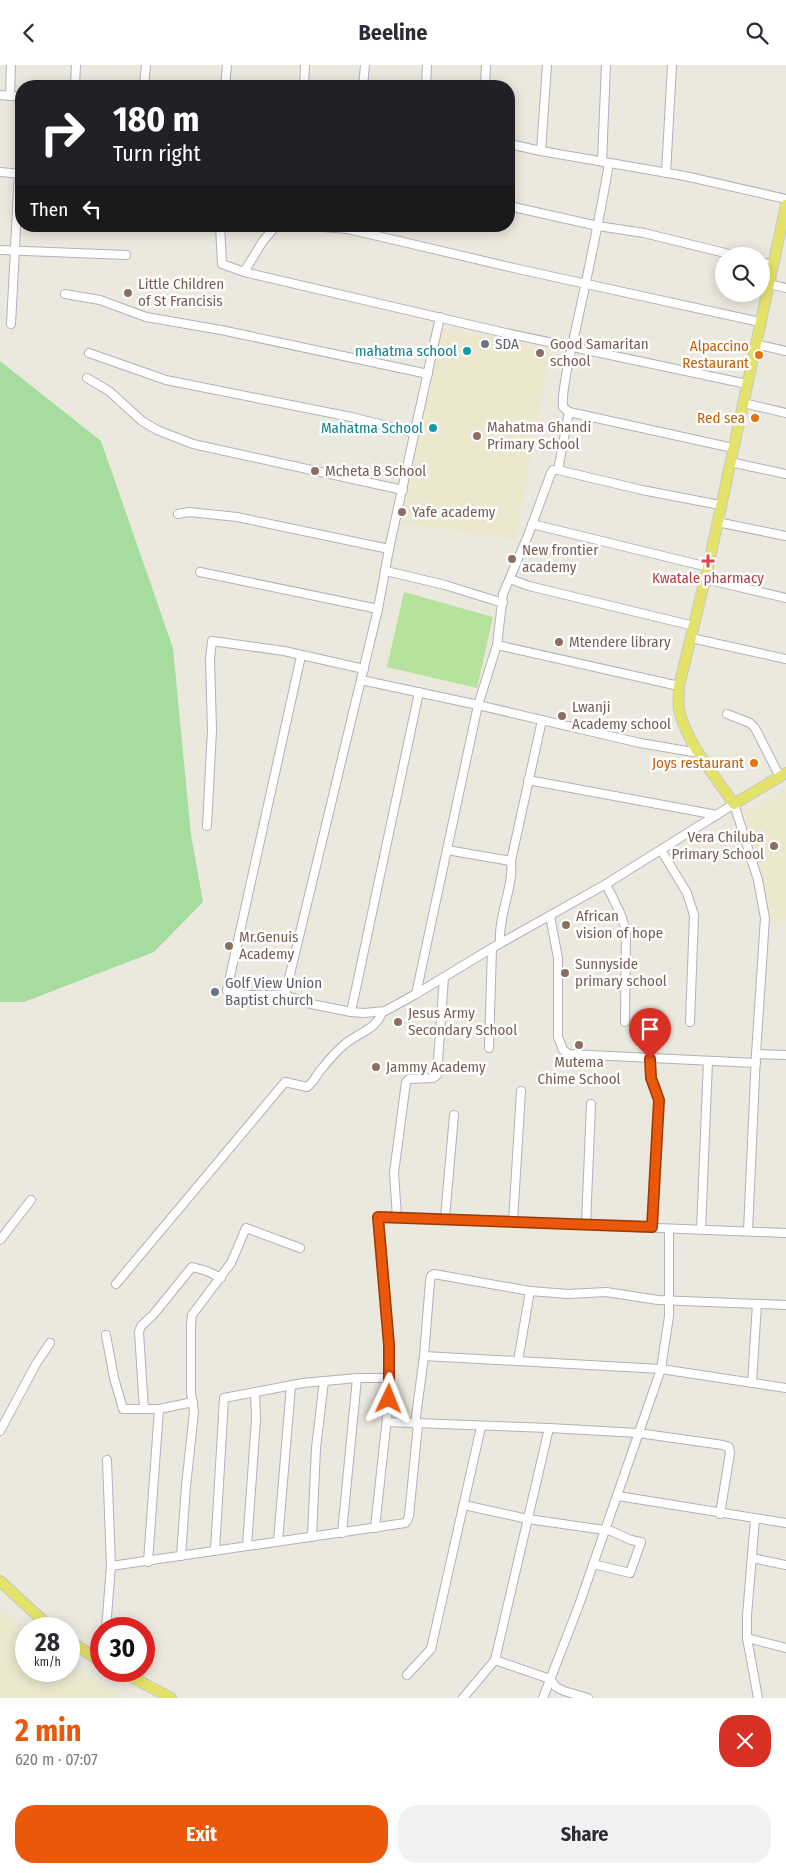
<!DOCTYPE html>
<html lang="en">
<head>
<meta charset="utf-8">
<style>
	:root { --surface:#fff; --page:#f2f2f3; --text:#2b2b33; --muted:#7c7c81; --accent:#ea580c }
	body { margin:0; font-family:"Fira Sans Condensed",sans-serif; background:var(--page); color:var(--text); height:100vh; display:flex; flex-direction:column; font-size:19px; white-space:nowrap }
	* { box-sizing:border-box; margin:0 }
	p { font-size:16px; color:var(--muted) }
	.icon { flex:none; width:28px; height:28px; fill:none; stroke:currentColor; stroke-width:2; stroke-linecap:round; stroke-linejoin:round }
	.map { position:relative; height:1633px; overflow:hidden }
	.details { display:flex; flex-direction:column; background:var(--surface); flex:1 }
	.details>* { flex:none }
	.top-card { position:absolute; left:15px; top:15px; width:500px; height:152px; border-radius:20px; box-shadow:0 2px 12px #0003; background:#202124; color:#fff; overflow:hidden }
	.fabs { position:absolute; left:715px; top:182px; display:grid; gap:10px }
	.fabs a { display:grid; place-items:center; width:55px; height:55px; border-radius:50%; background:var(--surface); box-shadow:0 2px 12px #0003; font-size:25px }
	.speed { position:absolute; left:15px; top:1552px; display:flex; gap:10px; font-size:25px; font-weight:700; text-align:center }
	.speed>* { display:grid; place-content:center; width:65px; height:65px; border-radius:50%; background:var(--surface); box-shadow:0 2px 12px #0003; line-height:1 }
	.speed small { font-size:12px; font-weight:400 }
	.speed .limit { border:8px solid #d22; background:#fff; color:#111 }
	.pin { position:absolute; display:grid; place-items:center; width:42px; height:42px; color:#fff; margin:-51px -21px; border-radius:50% 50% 50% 0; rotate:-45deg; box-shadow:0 0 5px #0007 }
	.pin .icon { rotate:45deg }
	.me { position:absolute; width:55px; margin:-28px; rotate:2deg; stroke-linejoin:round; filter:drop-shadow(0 0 4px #0008) }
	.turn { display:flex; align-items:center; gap:18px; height:105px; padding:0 15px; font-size:22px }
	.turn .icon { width:65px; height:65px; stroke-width:2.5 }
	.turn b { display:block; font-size:35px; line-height:42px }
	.then { display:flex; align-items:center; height:48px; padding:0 15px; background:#0003; gap:10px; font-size:19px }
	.round { display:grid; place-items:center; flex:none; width:52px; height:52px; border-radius:20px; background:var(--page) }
	.headline { display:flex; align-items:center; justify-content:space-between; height:85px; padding:0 15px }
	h1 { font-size:30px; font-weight:700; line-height:38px; color:var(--accent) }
	.cta { display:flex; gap:10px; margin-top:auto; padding:10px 15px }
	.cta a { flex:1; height:58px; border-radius:20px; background:var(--accent); color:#fff; font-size:20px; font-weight:700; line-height:58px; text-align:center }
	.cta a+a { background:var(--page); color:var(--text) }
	header { display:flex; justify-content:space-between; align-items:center; height:65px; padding:0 15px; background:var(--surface); font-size:22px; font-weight:700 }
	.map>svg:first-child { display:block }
</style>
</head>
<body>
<header><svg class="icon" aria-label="back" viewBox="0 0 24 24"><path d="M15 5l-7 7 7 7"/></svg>Beeline<svg class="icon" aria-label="search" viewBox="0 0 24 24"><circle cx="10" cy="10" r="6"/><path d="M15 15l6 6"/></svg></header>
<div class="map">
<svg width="786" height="1633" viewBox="0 0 786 1633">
	<rect width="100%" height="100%" fill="#ebe8de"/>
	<!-- education -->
	<g fill="#ebe8ce">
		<path d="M443 263 550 284 516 475 398 457Z"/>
		<path d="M786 725V856H769L744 749Z"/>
		<path d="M0 1543 26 1567V1606H69V1600L125 1633H0Z"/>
	</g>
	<!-- green -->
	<path fill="#a6dd9f" d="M0 296 101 376 173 583 191 770 203 837 154 887 24 937H0Z"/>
	<!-- pitch -->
	<path fill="#b5e39b" d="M404 527 493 552 477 623 387 602Z"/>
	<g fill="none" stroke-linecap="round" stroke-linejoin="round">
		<!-- minor casing -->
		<g stroke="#b1b1bd" stroke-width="10">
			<g id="minor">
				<path d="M75 21 76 0"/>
				<path d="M144 21 146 0"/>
				<path d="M225 21 227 0"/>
				<path d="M304 21 305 0"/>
				<path d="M363 21 365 0"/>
				<path d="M426 21 427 0"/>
				<path d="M485 21 486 0"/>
				<path d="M0 30 21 32"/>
				<path d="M10 31 11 0"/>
				<path d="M509 79 541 86 685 111 786 134"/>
				<path d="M541 86 547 0"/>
				<path d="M602 96 606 0"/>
				<path d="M609 98C600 153 588 208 576 263 572 282 561 324 563 342L569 347 733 383"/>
				<path d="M0 107 21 109"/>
				<path d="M666 108 672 0"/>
				<path d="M509 141 598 161 644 168 737 191"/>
				<path d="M220 161 222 199 244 207 501 267 747 319"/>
				<path d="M310 161 348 164 518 204 760 257"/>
				<path d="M0 185 126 190"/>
				<path d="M761 197 773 200"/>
				<path d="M244 207 263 176 276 161"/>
				<path d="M769 219 786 223"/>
				<path d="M65 229 100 235 146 252 221 265 428 309"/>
				<path d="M11 259 19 108"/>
				<path d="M755 279 786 286"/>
				<path d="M89 288 166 315 351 352 415 368"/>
				<path d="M87 313 109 326 142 356 157 365 193 379 403 425"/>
				<path d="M743 338 786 348"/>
				<path d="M730 397 786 409"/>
				<path d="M558 405 569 347"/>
				<path d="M178 449 189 447 237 452 389 484"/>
				<path d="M717 457 786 471"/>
				<path d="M532 459 708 502"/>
				<path d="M386 506 445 520 503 538"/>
				<path d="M200 507 378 544"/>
				<path d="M510 514 529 521 694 561"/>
				<path d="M705 514 786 533"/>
				<path d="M691 573 786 594"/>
				<path d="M497 580 679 621"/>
				<path d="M301 591 227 925 246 930H285L311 939 351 947 364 948 385 946 416 929 492 883 606 819 734 739 758 815 765 853 756 989 748 1166"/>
				<path d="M361 615 478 640 640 678 699 688"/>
				<path d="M727 649 750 658 755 663 780 712"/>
				<path d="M528 715 717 750"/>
				<path d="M207 761 212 665 210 594 212 576 284 586 364 604"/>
				<path d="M447 785 511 796"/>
				<path d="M661 785 687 828 694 850 690 957"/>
				<path d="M606 819 621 850 626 866 625 957"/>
				<path d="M550 851 558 893V972L563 985 569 989 756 998"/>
				<path d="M500 878C498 850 514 822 511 796L542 655"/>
				<path d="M416 929 478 640 497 580 503 529 529 468 551 408 553 405H558L642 425 720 440"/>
				<path d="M285 930 378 544 389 484 440 252"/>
				<path d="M351 947 419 627"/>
				<path d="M489 983 492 883"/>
				<path d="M756 989 786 990"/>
				<path d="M650 994 651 1013 659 1035 652 1162"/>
				<path d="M397 1152 394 1108 406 1017 409 1014 433 1013 437 1010 444 912"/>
				<path d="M445 1153 454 1050"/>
				<path d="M513 1157 521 1026"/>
				<path d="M586 1159 591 1039"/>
				<path d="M701 1164 708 996"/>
				<path d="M0 1175 31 1135"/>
				<path d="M116 1219 285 1017 307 1022C313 1018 315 1013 319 1007 327 997 335 987 345 979 358 968 377 964 382 947"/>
				<path d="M106 1270 114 1313 123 1344H159L148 1497"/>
				<path d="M424 1291 661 1304 786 1323"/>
				<path d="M518 1296 530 1226"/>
				<path d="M752 1318 757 1239"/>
				<path d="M144 1344 139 1267 141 1261 153 1250 192 1202 207 1206 221 1213"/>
				<path d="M159 1344 193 1337"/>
				<path d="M387 1357 549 1363 638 1368 723 1380 729 1382 730 1388 720 1449"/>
				<path d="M415 1359 424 1291 430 1216 431 1211 434 1209 530 1226 568 1229 606 1227 658 1235 786 1240"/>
				<path d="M0 1366 36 1299 50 1278"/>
				<path d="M618 1431 786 1458"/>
				<path d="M464 1440 528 1454 611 1466 631 1475 641 1477 630 1508 593 1499"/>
				<path d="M755 1454 747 1551V1573L758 1633"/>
				<path d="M375 1463 389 1334C391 1273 384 1212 378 1152L786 1168"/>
				<path d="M342 1468 357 1313"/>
				<path d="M312 1472 316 1383 324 1316"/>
				<path d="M278 1476 291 1321"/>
				<path d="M247 1481 256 1354 255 1328"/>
				<path d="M215 1486 224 1333 303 1318 357 1313H390"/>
				<path d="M181 1491 186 1421 194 1347 191 1327V1259L192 1250 231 1198 246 1163 300 1183"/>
				<path d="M752 1493 786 1500"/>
				<path d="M111 1501 405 1458 407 1456 409 1451 418 1359"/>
				<path d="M106 1564 111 1501 107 1395"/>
				<path d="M747 1573 786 1583"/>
				<path d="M495 1595 549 1363"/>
				<path d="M407 1610 431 1584 481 1362"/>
				<path d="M463 1633 495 1595 550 1614 556 1622 564 1626 588 1633"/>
				<path d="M543 1633 579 1540 661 1304 669 1251V1164"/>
			</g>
		</g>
		<!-- major casing -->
		<g stroke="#c8c8c8" stroke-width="12">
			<g id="major">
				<path d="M786 140 708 502 679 621C679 629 678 637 679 644 684 674 717 714 734 739L786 708"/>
				<path d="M0 1516 52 1564"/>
				<path d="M69 1575 101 1597"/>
				<path d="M120 1606 171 1633"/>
			</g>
		</g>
		<!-- minor -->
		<use href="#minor" stroke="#fff" stroke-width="8"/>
		<!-- major -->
		<use href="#major" stroke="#e4e369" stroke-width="10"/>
	</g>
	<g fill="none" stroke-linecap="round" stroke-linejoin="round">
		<!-- route casing -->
		<g stroke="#983908" stroke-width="12">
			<path id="route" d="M389 1334V1280L378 1152 652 1162 659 1035 651 1013 650 994"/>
		</g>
		<!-- route -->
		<use href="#route" stroke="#ea580c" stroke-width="9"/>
	</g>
	<!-- markers -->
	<g fill="#8d6e63" stroke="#fff" stroke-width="2">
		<circle cx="128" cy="228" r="5"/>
		<circle cx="540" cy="288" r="5"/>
		<circle cx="477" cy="371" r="5"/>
		<circle cx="315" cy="406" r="5"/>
		<circle cx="402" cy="447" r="5"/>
		<circle cx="512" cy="494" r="5"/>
		<circle cx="559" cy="577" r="5"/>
		<circle cx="562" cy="651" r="5"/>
		<circle cx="774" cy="781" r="5"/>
		<circle cx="566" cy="860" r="5"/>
		<circle cx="229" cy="881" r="5"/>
		<circle cx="565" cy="908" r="5"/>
		<circle cx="398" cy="957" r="5"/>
		<circle cx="579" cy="980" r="5"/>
		<circle cx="376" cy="1002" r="5"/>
	</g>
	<g fill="#6b7280" stroke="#fff" stroke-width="2">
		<circle cx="485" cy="279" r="5"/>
		<circle cx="215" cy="927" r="5"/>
	</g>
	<g fill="#0f9aa8" stroke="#fff" stroke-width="2">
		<circle cx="467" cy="286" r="5"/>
		<circle cx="433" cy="363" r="5"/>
	</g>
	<g fill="#e8710a" stroke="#fff" stroke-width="2">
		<circle cx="759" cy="290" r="5"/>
		<circle cx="755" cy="353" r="5"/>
		<circle cx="754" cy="698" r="5"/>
	</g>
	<path fill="#e0444e" stroke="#fff" stroke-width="2" d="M705.5 488.5h5v5h5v5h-5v5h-5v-5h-5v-5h5z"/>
	<g text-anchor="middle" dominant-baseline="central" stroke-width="5" stroke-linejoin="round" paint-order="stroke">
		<!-- education labels -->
		<g font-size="15" fill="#785e54" stroke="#fff" text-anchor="start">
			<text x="138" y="219">Little Children<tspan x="138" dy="17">of St Francisis</tspan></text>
			<text x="550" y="279">Good Samaritan<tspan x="550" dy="17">school</tspan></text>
			<text x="487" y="362">Mahatma Ghandi<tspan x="487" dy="17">Primary School</tspan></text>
			<text x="325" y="406">Mcheta B School</text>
			<text x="412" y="447">Yafe academy</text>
			<text x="522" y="485">New frontier<tspan x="522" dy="17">academy</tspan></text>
			<text x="569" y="577">Mtendere library</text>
			<text x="572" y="642">Lwanji<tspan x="572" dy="17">Academy school</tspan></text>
			<text x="764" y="772" text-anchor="end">Vera Chiluba<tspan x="764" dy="17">Primary School</tspan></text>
			<text x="576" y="851">African<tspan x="576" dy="17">vision of hope</tspan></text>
			<text x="239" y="872">Mr.Genuis<tspan x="239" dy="17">Academy</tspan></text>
			<text x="575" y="899">Sunnyside<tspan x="575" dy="17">primary school</tspan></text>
			<text x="408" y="948">Jesus Army<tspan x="408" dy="17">Secondary School</tspan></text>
			<text x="579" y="997" text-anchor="middle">Mutema<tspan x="579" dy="17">Chime School</tspan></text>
			<text x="386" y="1002">Jammy Academy</text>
		</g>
		<!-- worship labels -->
		<g font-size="15" fill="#5b616d" stroke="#fff" text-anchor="start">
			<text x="495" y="279">SDA</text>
			<text x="225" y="918">Golf View Union<tspan x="225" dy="17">Baptist church</tspan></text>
		</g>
		<!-- food labels -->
		<g font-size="15" fill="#c56008" stroke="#fff" text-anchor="end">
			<text x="749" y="281">Alpaccino<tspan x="749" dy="17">Restaurant</tspan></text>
			<text x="745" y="353">Red sea</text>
			<text x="744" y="698">Joys restaurant</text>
		</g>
		<!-- culture labels -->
		<g font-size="15" fill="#0d838f" stroke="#fff" text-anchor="end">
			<text x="457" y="286">mahatma school</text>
			<text x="423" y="363">Mahatma School</text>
		</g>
		<!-- health labels -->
		<g font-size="15" fill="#be3a42" stroke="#fff">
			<text x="708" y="513">Kwatale pharmacy</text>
		</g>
	</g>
</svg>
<div class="fabs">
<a><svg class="icon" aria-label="search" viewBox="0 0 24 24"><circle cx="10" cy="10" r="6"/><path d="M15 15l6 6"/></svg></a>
</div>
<div class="speed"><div>28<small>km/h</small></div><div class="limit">30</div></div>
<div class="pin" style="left:650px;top:994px;background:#d93025"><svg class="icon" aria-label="arrive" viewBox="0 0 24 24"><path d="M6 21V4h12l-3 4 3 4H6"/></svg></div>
<svg class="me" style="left:389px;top:1334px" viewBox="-20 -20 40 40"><path d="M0-17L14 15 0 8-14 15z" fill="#ea580c" stroke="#fff" stroke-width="4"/></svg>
<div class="top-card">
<div class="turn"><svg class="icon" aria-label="right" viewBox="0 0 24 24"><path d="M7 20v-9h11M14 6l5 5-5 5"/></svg><div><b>180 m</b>Turn right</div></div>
<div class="then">Then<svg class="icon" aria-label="left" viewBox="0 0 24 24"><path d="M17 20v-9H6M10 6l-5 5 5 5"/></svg></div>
</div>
</div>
<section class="details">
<div class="headline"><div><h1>2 min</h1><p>620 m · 07:07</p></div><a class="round" style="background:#d93025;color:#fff"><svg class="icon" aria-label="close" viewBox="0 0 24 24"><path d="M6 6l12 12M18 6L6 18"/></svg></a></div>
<div class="cta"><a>Exit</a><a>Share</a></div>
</section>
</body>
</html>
